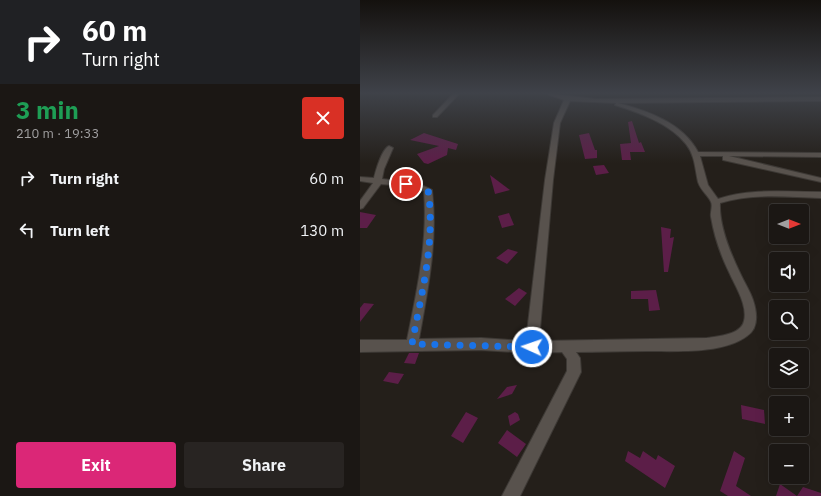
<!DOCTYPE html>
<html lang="en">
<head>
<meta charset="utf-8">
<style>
	:root { --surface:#1b1714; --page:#282422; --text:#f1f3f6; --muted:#a09fa0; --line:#393634; --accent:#db2777 }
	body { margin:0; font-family:"IBM Plex Sans",sans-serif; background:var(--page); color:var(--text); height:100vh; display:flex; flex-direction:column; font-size:15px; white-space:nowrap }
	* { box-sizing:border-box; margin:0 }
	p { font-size:13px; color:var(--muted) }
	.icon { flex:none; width:22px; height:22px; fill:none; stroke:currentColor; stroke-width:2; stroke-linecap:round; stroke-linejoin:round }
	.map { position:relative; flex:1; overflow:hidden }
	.panel { display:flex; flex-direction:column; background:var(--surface); width:360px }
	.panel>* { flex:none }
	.guide { background:#202124; color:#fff; overflow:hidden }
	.needle { width:26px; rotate:90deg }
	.controls { position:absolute; left:409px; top:204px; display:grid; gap:8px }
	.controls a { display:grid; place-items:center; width:40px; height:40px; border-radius:4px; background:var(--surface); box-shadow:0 4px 16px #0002,0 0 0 1px var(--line); font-size:20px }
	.pin { position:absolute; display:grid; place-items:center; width:34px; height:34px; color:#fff; margin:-17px; border:2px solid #fff; border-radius:50%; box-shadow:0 1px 4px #0007 }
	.me { position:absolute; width:44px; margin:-22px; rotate:273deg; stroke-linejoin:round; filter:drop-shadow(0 0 3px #0008) }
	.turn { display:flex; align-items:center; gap:14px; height:84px; padding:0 16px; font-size:18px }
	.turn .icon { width:52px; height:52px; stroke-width:2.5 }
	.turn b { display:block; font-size:28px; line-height:34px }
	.round { display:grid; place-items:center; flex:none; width:42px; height:42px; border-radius:4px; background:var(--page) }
	.summary { display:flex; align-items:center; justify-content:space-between; height:68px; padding:0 16px }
	h1 { font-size:24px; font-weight:700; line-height:30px; color:#1e9e55 }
	.cta { display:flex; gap:8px; margin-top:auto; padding:8px 16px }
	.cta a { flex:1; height:46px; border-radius:4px; background:var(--accent); color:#fff; font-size:16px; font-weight:700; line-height:46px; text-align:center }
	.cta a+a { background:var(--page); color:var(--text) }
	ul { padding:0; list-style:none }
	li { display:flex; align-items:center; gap:12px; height:52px; padding:0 16px }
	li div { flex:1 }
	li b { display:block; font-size:15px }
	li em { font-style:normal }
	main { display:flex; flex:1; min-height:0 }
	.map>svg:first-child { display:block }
</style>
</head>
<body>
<main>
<section class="panel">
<div class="guide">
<div class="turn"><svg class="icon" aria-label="right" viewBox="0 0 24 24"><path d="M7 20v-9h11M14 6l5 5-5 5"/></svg><div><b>60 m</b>Turn right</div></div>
</div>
<div class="summary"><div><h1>3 min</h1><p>210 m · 19:33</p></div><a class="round" style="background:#d93025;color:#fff"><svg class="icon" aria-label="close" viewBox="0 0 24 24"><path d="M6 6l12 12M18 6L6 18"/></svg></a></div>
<ul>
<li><svg class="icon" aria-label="right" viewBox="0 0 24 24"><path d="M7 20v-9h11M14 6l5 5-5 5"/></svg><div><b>Turn right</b></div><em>60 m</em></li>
<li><svg class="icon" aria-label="left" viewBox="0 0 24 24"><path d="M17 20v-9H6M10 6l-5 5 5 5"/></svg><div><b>Turn left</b></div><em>130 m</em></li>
</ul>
<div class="cta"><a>Exit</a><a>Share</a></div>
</section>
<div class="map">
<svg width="461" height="496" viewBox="0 0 461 496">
	<rect width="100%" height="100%" fill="#241f1a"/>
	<!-- building -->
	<g fill="#5c1e48">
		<path d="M272 121 279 143 281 142 285 152H270L271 160H262L260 144 271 143 268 122Z"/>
		<path d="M64 133 98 144 96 150 88 148 87 155 68 164 64 163 57 154 79 146 50 140Z"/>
		<path d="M229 133 235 150H237V158L225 159 219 135Z"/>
		<path d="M244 165 249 173 236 175 233 166Z"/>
		<path d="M130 175 150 190 135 194Z"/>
		<path d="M0 212 16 215 7 228H0Z"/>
		<path d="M149 213 154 225 142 228 138 216Z"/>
		<path d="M301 227 311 229 310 238 314 237 308 272H304Z"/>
		<path d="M148 249 158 252 147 264 136 258Z"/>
		<path d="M159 288 167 293 155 306 145 299Z"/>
		<path d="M296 290 300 310 289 311 288 299H271V291Z"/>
		<path d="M4 303 14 304 0 322V308Z"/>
		<path d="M49 353H59L55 364 44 363Z"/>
		<path d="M29 372 44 374 38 384 23 381Z"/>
		<path d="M157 385 152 394 137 399 147 387Z"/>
		<path d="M381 405 404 410 405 424 382 419Z"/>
		<path d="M106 412 118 418 103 443 91 436Z"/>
		<path d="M155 412 158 414 160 420 150 426 148 416Z"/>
		<path d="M147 430 166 444 157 457 138 443Z"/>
		<path d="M268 451 280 458 283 451 296 460 298 455 315 466 305 488 265 461Z"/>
		<path d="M374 451 385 458 376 486 391 496H368L360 491Z"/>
		<path d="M420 484 437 496 443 487 461 493V496H416Z"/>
	</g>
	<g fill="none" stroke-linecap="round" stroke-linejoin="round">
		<!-- street casing -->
		<g stroke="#3d3935" stroke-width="2">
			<g id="street">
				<path d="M94 93H100L77 117H73V115Z"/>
				<path d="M184 93 236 99 461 97V101L258 103C288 111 323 123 338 152L461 153V157L369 156 461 178V182L363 160V156H340L348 185 358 199C391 188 426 192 461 192V198C427 197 393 193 360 203 359 226 370 252 380 273 384 282 390 291 393 300 397 312 399 328 387 336 363 354 318 351 289 351 265 351 241 352 216 352L220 358 221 372 160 496H142L207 371V359L202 352 172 353 121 350 0 352V340H47C57 290 68 242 64 191L55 187 21 184 3 208 0 209V201L13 183 0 181V177L14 178C16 170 22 149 29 146L33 148 24 169 22 179 57 183 72 190C78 241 68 289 59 339L121 338 166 341 185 180 194 123 204 100ZM210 101 256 103 255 105C280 113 309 123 326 144 335 155 335 169 338 182 341 191 348 195 351 202 353 206 350 213 351 217 354 235 361 256 369 272 375 286 388 305 384 321 381 335 358 336 347 338L179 341 193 180 200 123Z"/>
			</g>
		</g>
		<!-- street -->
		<use href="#street" fill="#58524d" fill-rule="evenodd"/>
	</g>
	<!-- sky -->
	<linearGradient id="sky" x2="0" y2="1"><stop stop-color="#14110e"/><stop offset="0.57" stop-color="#3f4249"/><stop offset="1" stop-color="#3f4249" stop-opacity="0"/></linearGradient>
	<rect width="461" height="163" fill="url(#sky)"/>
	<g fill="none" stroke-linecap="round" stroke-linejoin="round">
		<!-- route -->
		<path stroke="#1a73e8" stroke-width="7" stroke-dasharray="0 12.6" d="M46 184 63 187 68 190C76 241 61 295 52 344L172 347"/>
	</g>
</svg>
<div class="controls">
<a><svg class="needle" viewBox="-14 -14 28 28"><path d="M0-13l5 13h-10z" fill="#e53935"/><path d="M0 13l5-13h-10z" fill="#a09fa0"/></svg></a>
<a><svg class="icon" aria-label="sound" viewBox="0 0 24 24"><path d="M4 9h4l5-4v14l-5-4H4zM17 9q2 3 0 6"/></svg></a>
<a><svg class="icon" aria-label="search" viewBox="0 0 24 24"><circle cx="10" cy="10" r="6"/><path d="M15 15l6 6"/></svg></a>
<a><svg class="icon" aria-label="layers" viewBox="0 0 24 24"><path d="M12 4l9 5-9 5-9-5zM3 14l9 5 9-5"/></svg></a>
<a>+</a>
<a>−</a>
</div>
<div class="pin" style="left:46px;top:184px;background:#d93025"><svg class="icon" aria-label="arrive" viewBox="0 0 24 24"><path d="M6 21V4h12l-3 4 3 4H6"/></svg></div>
<svg class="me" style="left:172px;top:347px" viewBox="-20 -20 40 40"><circle r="17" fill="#1a73e8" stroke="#fff" stroke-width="3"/><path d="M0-11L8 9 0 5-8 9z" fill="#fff"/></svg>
</div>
</main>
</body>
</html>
